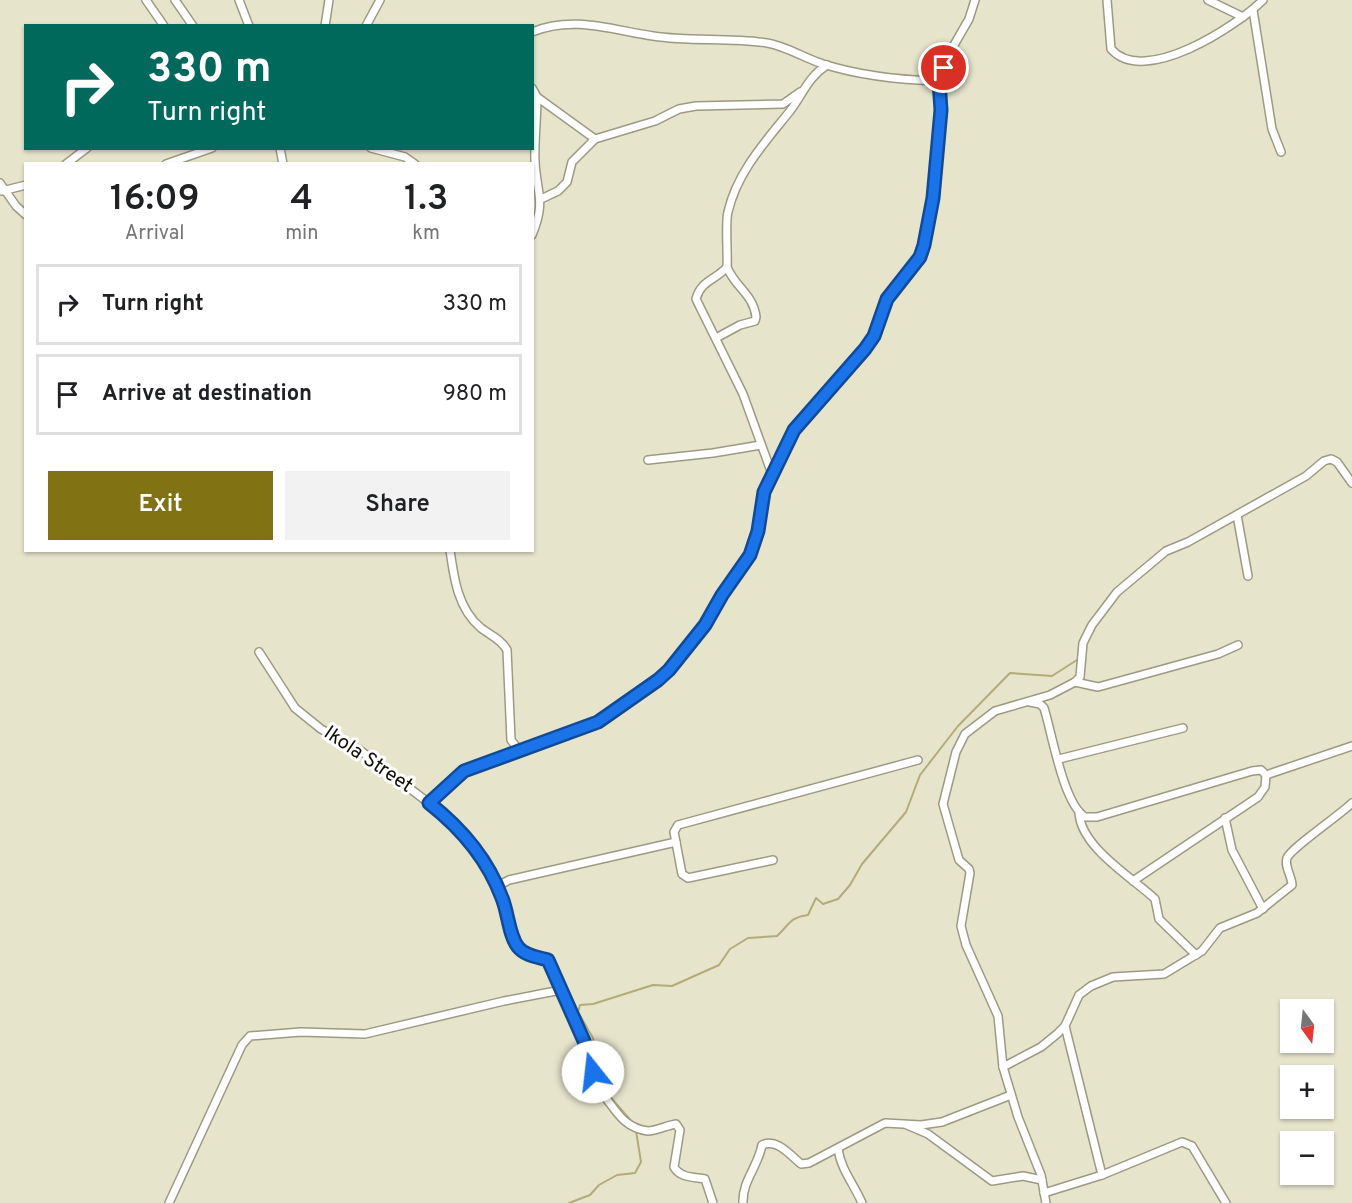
<!DOCTYPE html>
<html lang="en">
<head>
<meta charset="utf-8">
<style>
	:root { --surface:#fff; --page:#f2f2f2; --text:#202124; --muted:#757577; --line:#e0e0e0; --accent:#817214 }
	body { margin:0; font-family:Overpass,sans-serif; background:var(--page); color:var(--text); height:100vh; display:flex; flex-direction:column; font-size:22px; white-space:nowrap }
	* { box-sizing:border-box; margin:0 }
	p { font-size:20px; color:var(--muted) }
	.icon { flex:none; width:33px; height:33px; fill:none; stroke:currentColor; stroke-width:2; stroke-linecap:round; stroke-linejoin:round }
	.map { position:relative; flex:1; overflow:hidden }
	.drawer { position:absolute; left:24px; top:162px; width:510px; height:390px; display:flex; flex-direction:column; background:var(--surface); border-radius:0px; box-shadow:0 2px 4px #0004 }
	.drawer>* { flex:none }
	.guide { position:absolute; left:24px; top:24px; width:510px; height:126px; border-radius:0px; box-shadow:0 2px 4px #0004; background:#00695c; color:#fff; overflow:hidden }
	.needle { width:39px; rotate:165deg }
	.tools { position:absolute; left:1280px; top:999px; display:grid; gap:12px }
	.tools a { display:grid; place-items:center; width:54px; height:54px; border-radius:0px; background:var(--surface); box-shadow:0 2px 4px #0004; font-size:30px }
	.pin { position:absolute; display:grid; place-items:center; width:51px; height:51px; color:#fff; margin:-26px; border:3px solid #fff; border-radius:50%; box-shadow:0 2px 6px #0007 }
	.me { position:absolute; width:66px; margin:-33px; rotate:344deg; stroke-linejoin:round; filter:drop-shadow(0 0 4px #0008) }
	.turn { display:flex; align-items:center; gap:21px; height:126px; padding:0 24px; font-size:27px }
	.turn .icon { width:78px; height:78px; stroke-width:2.5 }
	.turn b { display:block; font-size:42px; line-height:51px }
	.eta { display:flex; justify-content:space-evenly; align-items:center; height:102px; text-align:center }
	.eta b { font-size:36px; font-weight:600; line-height:42px }
	.cta { display:flex; gap:12px; margin-top:auto; padding:12px 24px }
	.cta a { flex:1; height:69px; border-radius:0px; background:var(--accent); color:#fff; font-size:24px; font-weight:600; line-height:69px; text-align:center }
	.cta a+a { background:var(--page); color:var(--text) }
	ul { padding:0; list-style:none }
	li { display:flex; align-items:center; gap:18px; height:81px; margin:0 12px 9px; padding:0 12px; border:3px solid var(--line); border-radius:0px }
	li div { flex:1 }
	li b { display:block; font-size:22px }
	li em { font-style:normal }
	.map>svg:first-child { display:block }
</style>
</head>
<body>
<div class="map">
<svg width="1352" height="1203" viewBox="0 0 1352 1203">
	<rect width="100%" height="100%" fill="#e7e4cc"/>
	<g fill="none" stroke-linecap="round" stroke-linejoin="round">
		<!-- stream -->
		<g stroke="#b3ab7a" stroke-width="2">
			<path d="M633 1123 613 1100 598 1075 593 1038 578 1012 580 1005 593 1004 653 985 672 986 719 965 730 949 748 938 777 936C789 925 790 917 808 915L816 898 823 904 838 899 850 885 862 864 906 812 920 775 958 726 1010 673 1052 676 1080 658"/>
			<path d="M569 1203 590 1195 599 1185 617 1175 635 1173 641 1162 636 1131"/>
		</g>
		<!-- minor casing -->
		<g stroke="#9d9a84" stroke-width="10">
			<g id="minor">
				<path d="M146 0 164 26"/>
				<path d="M175 0 193 26"/>
				<path d="M239 0 249 26"/>
				<path d="M1107 0 1111 49C1144 87 1237 26 1263 0"/>
				<path d="M1208 0 1243 17"/>
				<path d="M1253 10 1272 129 1281 152"/>
				<path d="M325 26 329 0"/>
				<path d="M366 26 380 0"/>
				<path d="M532 32C573 15 612 30 653 36 691 42 729 37 767 43 786 46 804 58 823 64 861 76 899 80 939 81"/>
				<path d="M532 88 537 97C537 119 534 141 535 162 537 195 546 201 532 235"/>
				<path d="M537 97 595 139 655 121 679 109 696 106 783 104 800 92"/>
				<path d="M280 148 283 164"/>
				<path d="M371 148 405 157 415 164"/>
				<path d="M66 164 87 148"/>
				<path d="M166 164 212 148"/>
				<path d="M0 183 16 206 26 215"/>
				<path d="M2 191 26 185"/>
				<path d="M541 199 558 191 567 182 572 162 595 139"/>
				<path d="M716 338 740 325 755 321 756 317C754 295 734 286 727 267"/>
				<path d="M648 460 713 453 761 445"/>
				<path d="M772 474 743 394 696 299C701 280 716 280 727 267 728 254 725 222 728 212 737 172 766 141 790 111 803 94 808 77 827 65"/>
				<path d="M1237 515 1248 576"/>
				<path d="M450 550C454 579 458 609 481 628 490 635 501 639 507 650L511 740 519 750"/>
				<path d="M259 652 295 708 321 729 361 751 451 820 483 860 502 898 517 947 526 953 548 960C563 995 595 1045 592 1083 613 1100 617 1127 648 1131 656 1131 668 1125 676 1124L680 1130 674 1167C680 1178 694 1177 705 1179L713 1203"/>
				<path d="M1075 682 1098 687 1218 654 1238 645"/>
				<path d="M1030 702 1040 704 1044 708C1052 733 1063 803 1085 817H1097L1252 771 1261 770 1266 775 1352 746"/>
				<path d="M1059 759 1183 728"/>
				<path d="M429 803 464 771 598 722 658 680 669 670 705 625 722 595 750 555 758 531 764 492 794 430 865 349 874 336 887 299 919 257 924 245 935 179 941 110 939 81 950 52 969 19 975 0"/>
				<path d="M1079 812C1080 847 1133 878 1155 899L1159 919 1196 955"/>
				<path d="M1225 818 1232 850 1263 909"/>
				<path d="M773 860 688 878 682 874 674 832 678 825 918 760"/>
				<path d="M1133 881 1258 797 1265 787 1266 775"/>
				<path d="M496 887 509 880 676 842"/>
				<path d="M1065 1026 1102 1175"/>
				<path d="M1003 1067 1041 1047 1057 1034 1065 1026 1079 995 1091 986 1113 977 1164 974 1202 951 1220 928 1257 913 1292 885C1292 876 1284 867 1287 858 1291 848 1340 815 1352 803"/>
				<path d="M907 1125 928 1134 992 1181 1023 1176 1042 1180"/>
				<path d="M838 1149C841 1170 854 1184 862 1203"/>
				<path d="M1044 1193 1102 1175 1182 1142 1192 1146 1226 1203"/>
				<path d="M169 1203 242 1045 250 1036 301 1032 365 1034 504 1001 561 990"/>
				<path d="M743 1203C742 1181 758 1167 762 1145 777 1138 790 1155 801 1164L809 1163 885 1123 921 1125 942 1122 1011 1095"/>
				<path d="M1046 1203 1041 1175 1018 1117 1003 1067 998 1016 966 945 961 926 970 873 969 869 959 860 943 804 956 752 965 734 995 711 1050 695 1075 682 1080 677 1083 643 1092 625 1117 592 1166 551 1188 542 1306 476 1324 461 1331 459 1337 462 1352 483"/>
			</g>
		</g>
		<!-- minor -->
		<use href="#minor" stroke="#fff" stroke-width="7"/>
	</g>
	<g fill="none" stroke-linecap="round" stroke-linejoin="round">
		<!-- route casing -->
		<g stroke="#114b97" stroke-width="15">
			<path id="route" d="M593 1072 584 1041 548 960C538 957 525 956 518 947 509 936 508 912 502 898 488 860 461 828 429 803L464 771 598 722 658 680 669 670 705 625 722 595 750 555 758 531 764 492 794 430 865 349 874 336 887 299 920 257 924 245 933 198 941 110 939 81 944 68"/>
		</g>
		<!-- route -->
		<use href="#route" stroke="#1a73e8" stroke-width="10"/>
	</g>
	<g text-anchor="middle" dominant-baseline="central" stroke-width="6" stroke-linejoin="round" paint-order="stroke">
		<!-- street labels -->
		<g font-size="20" fill="#121109" stroke="#fff">
			<text transform="translate(368 760) rotate(34)">Ikola Street</text>
		</g>
	</g>
</svg>
<div class="tools">
<a><svg class="needle" viewBox="-14 -14 28 28"><path d="M0-13l5 13h-10z" fill="#e53935"/><path d="M0 13l5-13h-10z" fill="#757577"/></svg></a>
<a>+</a>
<a>−</a>
</div>
<div class="pin" style="left:944px;top:68px;background:#d93025"><svg class="icon" aria-label="arrive" viewBox="0 0 24 24"><path d="M6 21V4h12l-3 4 3 4H6"/></svg></div>
<svg class="me" style="left:593px;top:1072px" viewBox="-20 -20 40 40"><circle r="19" fill="#fff"/><path d="M0-13L10 11 0 6-10 11z" fill="#1a73e8"/></svg>
<div class="guide">
<div class="turn"><svg class="icon" aria-label="right" viewBox="0 0 24 24"><path d="M7 20v-9h11M14 6l5 5-5 5"/></svg><div><b>330 m</b>Turn right</div></div>
</div>
<section class="drawer">
<div class="eta">
<div><b>16:09</b><p>Arrival</p></div>
<div><b>4</b><p>min</p></div>
<div><b>1.3</b><p>km</p></div>
</div>
<ul>
<li><svg class="icon" aria-label="right" viewBox="0 0 24 24"><path d="M7 20v-9h11M14 6l5 5-5 5"/></svg><div><b>Turn right</b></div><em>330 m</em></li>
<li><svg class="icon" aria-label="arrive" viewBox="0 0 24 24"><path d="M6 21V4h12l-3 4 3 4H6"/></svg><div><b>Arrive at destination</b></div><em>980 m</em></li>
</ul>
<div class="cta"><a>Exit</a><a>Share</a></div>
</section>
</div>
</body>
</html>
